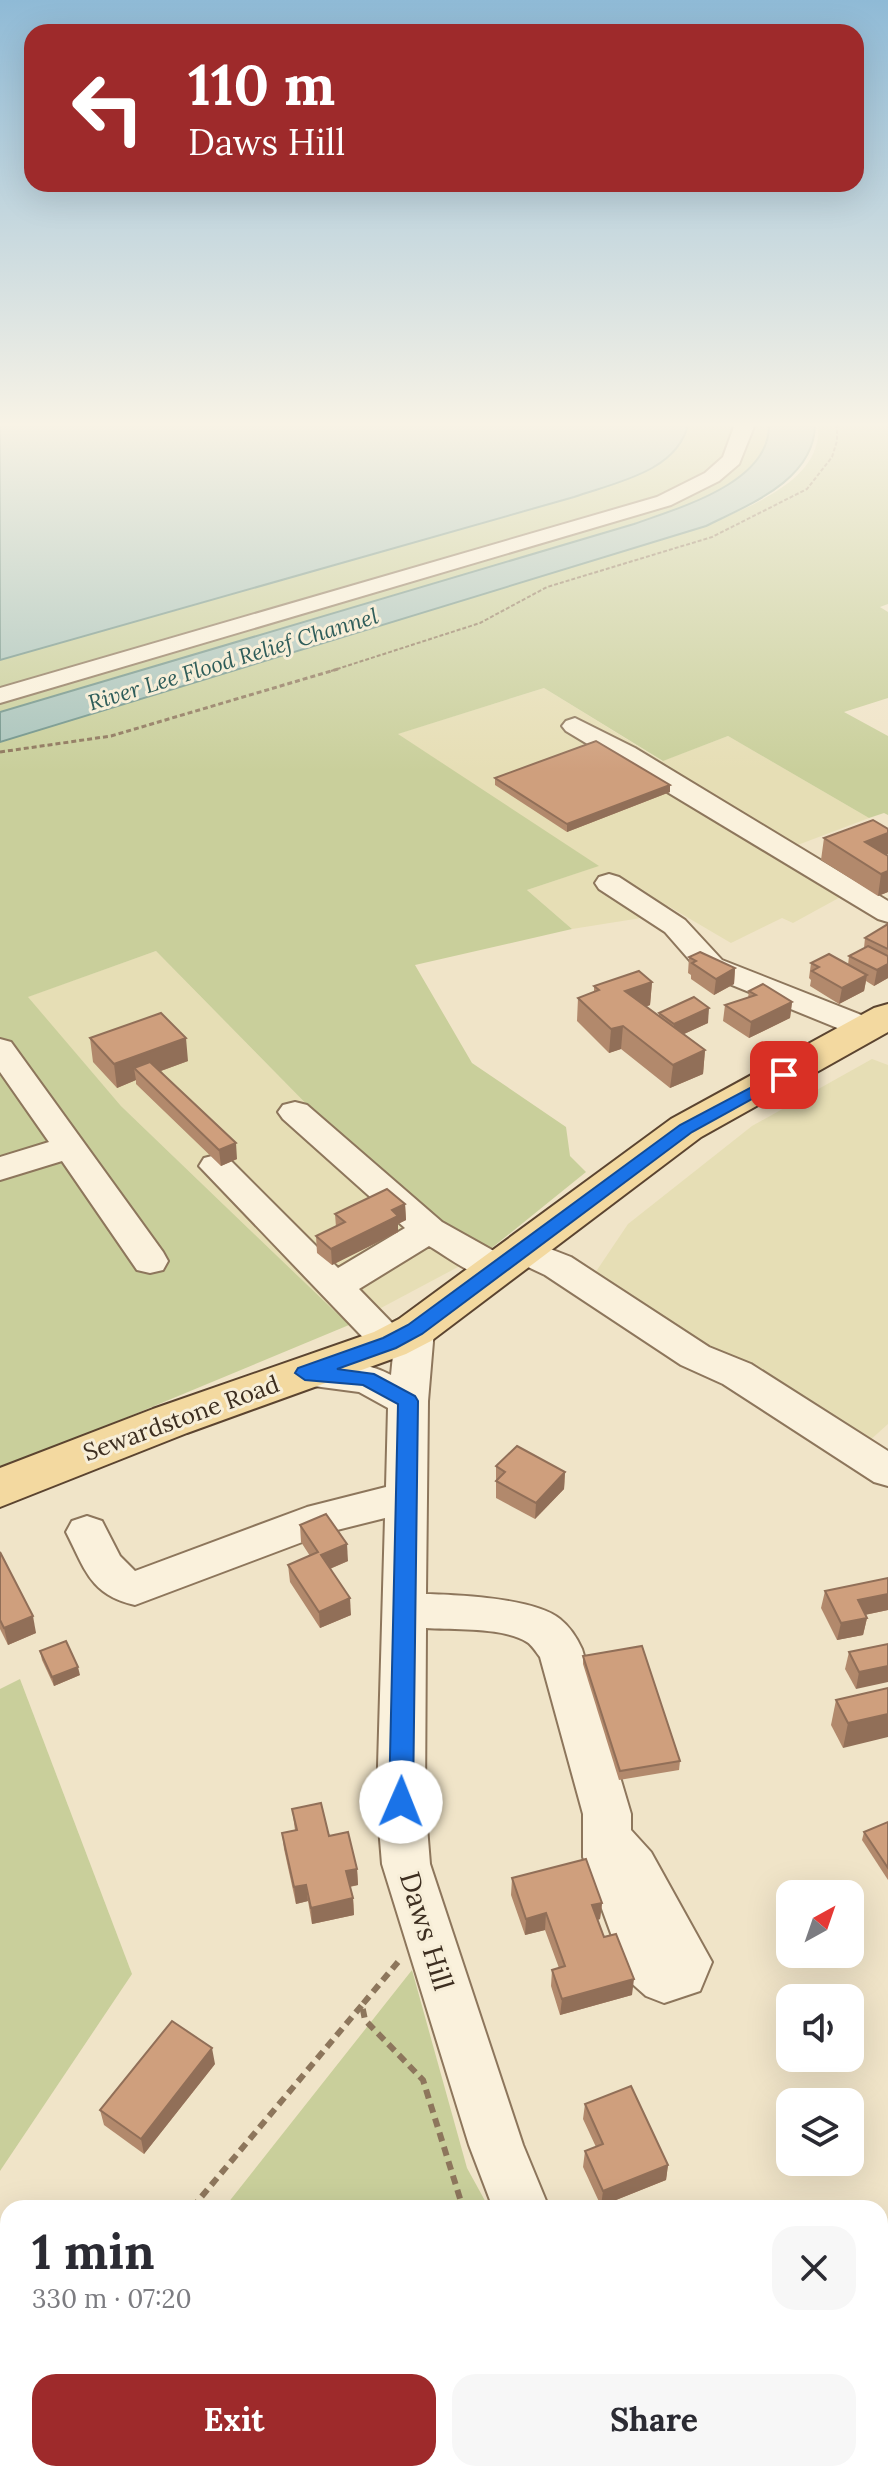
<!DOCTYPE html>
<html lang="en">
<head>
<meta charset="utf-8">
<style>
	:root { --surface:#fff; --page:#f7f7f7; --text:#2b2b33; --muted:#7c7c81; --accent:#9e2a2b }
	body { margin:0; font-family:Lora,serif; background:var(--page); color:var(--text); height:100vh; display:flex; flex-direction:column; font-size:30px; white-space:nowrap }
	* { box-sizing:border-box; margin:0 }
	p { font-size:26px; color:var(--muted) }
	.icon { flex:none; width:44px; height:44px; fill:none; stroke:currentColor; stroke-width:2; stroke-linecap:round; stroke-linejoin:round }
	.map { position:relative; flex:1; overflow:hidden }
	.drawer { position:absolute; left:0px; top:2200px; width:888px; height:282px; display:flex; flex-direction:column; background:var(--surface); border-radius:24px 24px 0 0; box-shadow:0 8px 32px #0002 }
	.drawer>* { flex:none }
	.banner { position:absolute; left:24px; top:24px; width:840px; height:168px; border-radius:24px; box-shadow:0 8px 32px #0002; background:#9e2a2b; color:#fff; overflow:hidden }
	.needle { width:52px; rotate:40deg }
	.fabs { position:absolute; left:776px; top:1880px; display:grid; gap:16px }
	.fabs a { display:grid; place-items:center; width:88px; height:88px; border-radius:16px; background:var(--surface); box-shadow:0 8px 32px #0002; font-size:40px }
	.pin { position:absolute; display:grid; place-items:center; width:68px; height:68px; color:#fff; margin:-34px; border-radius:16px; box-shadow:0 4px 12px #0006 }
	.me { position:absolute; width:88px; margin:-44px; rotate:1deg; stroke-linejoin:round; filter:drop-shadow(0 0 6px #0008) }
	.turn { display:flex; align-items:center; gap:28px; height:168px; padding:0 32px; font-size:36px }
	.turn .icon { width:104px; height:104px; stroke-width:2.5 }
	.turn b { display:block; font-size:56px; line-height:68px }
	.round { display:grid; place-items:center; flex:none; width:84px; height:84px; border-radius:24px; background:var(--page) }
	.head { display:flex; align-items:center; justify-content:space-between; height:136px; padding:0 32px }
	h1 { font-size:48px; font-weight:700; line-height:60px }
	.primary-button { display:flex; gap:16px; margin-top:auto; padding:16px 32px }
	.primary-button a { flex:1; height:92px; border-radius:24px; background:var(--accent); color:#fff; font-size:32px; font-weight:700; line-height:92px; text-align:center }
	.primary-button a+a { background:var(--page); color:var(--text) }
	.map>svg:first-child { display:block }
</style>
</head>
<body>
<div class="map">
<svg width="888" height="2481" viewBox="0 0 888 2481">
	<rect width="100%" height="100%" fill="#f0e4c8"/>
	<!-- farmland -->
	<g fill="#e6deb5">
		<path d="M544 688 662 761 728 736 869 818 795 846 846 894 793 923 782 918 731 943 668 906 641 918 572 929 527 890 598 866 397 734Z"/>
		<path d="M156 951 327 1125 452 1230 488 1251 349 1325 121 1106 27 997Z"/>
		<path d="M872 1059 888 1065V1424L868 1442 591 1279 628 1224 752 1126Z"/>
	</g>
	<!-- green -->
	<g fill="#c9cf9b">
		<path d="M688 424H769C771 483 678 508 634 524L0 712V660L574 497C613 483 678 472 688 424Z"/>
		<path d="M818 424H888V604L880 607 888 612V698L844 712 888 736V815L884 813 869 818 728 736 663 761 544 688 398 734 599 866 527 890 572 929 415 965 472 1063 566 1127 570 1156 586 1172 488 1251 452 1230 327 1125 156 951 28 997 121 1106 349 1325 0 1470V742L706 526C747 506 824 482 818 424Z"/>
		<path d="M20 1679 132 1974 0 2171V1689Z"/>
		<path d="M412 1970 467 2168 489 2208H224Z"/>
		<path d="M888 2302V2481H8L14 2474H880V2306Z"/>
	</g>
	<!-- water -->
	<g fill="#a9c4bc" stroke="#6f938a" stroke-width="2">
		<path d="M0 424H688C678 472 613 483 574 497L0 660Z"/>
		<path d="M769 424H815C815 480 748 505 706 526L0 742V712L634 524C678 508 771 483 769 424Z"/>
	</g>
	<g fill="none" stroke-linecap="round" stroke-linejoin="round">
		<!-- minor casing -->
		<g stroke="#8d765c" stroke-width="4">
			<g id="minor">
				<path d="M735 424H755L739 464 719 481 671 505 0 703V688L657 497 705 473 723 457Z"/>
				<path d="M575 718 635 748 888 901V922L878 919 566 731 562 726 566 721Z"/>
				<path d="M609 874 619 877 685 920 722 960 879 1022 884 1029 879 1036 868 1039 857 1036 700 972 665 932 599 889 595 883 599 877Z"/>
				<path d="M0 1039 11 1042 163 1252 168 1261 163 1270 150 1273 137 1270 62 1161 0 1180V1157L49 1142 0 1072Z"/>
				<path d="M295 1102 307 1105 442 1222 510 1260 515 1269 510 1278C482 1285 453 1260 429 1246L359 1289 397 1328 402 1321 415 1317 428 1321 434 1330 428 1401 426 1594C460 1595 534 1598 560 1619 570 1627 577 1638 582 1649L631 1814V1830L651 1852 712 1962 700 1991 664 2003 646 1996 628 1980 583 1857V1814L540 1657C536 1652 532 1645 527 1642 504 1627 453 1630 426 1628L425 1802 430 1864 523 2145 549 2208H493L469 2145 382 1864 377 1802 385 1518 329 1532 135 1605C90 1595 85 1569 66 1532L72 1521 87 1516 102 1521 120 1556 135 1571 307 1507 386 1487 388 1408 359 1392 291 1383 286 1373 291 1363C320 1355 365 1361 391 1375L393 1355 377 1352 199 1166 204 1158 216 1155 228 1158 338 1268 405 1228 283 1119 278 1112 283 1105Z"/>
				<path d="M522 1238 571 1257 709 1347 751 1364 888 1451V1486L874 1482 723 1384 681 1365 545 1275 509 1258 504 1250 509 1242Z"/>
				<path d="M602 2474H665L668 2481H605Z"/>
			</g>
		</g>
		<!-- major casing -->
		<g stroke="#5b4430" stroke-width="4">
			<path id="major" d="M888 1004V1032L701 1137 431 1341 406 1354 187 1433 0 1507V1468L153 1409 374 1332 399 1319 671 1119 874 1008Z"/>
		</g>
		<!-- path-far2 -->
		<path stroke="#8d765c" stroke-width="2" stroke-dasharray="4 2" stroke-linecap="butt" d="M331 671 480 623 547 587 712 537 807 489 832 457 837 441V424"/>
		<!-- path-far1 -->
		<path stroke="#8d765c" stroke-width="3" stroke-dasharray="5 3" stroke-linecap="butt" d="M0 752 111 736 338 669"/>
		<!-- path -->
		<g stroke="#8d765c" stroke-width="6" stroke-dasharray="9 6" stroke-linecap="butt">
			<path d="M398 1962 362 2005 365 2020 423 2080 463 2208"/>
			<path d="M192 2208 362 2005"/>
			<path d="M0 2447 8 2437"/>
		</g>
		<!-- minor -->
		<use href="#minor" fill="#faf1dc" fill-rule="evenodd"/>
		<!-- major -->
		<use href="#major" fill="#f3d9a0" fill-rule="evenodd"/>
	</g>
	<!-- wall -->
	<g fill="#b2896c">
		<path d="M495 778 670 785V792L567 832 495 785Z"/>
		<path d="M888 829V854L885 855 888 856V892L878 896 821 860 824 838Z"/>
		<path d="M888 924V978L874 986 866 981 864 991 839 1004 810 986 811 980 809 978 811 963 848 965 849 956 864 948 865 938Z"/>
		<path d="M689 957 735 968 734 984 714 995 691 979V975L688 973Z"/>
		<path d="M652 982 650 1005 646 1007 659 1016V1013L708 1023 684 1034 705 1050 703 1074 670 1088 621 1049 609 1053 577 1021 578 998 594 992V986Z"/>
		<path d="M749 991 792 1002 790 1018 749 1038 723 1021 725 1005 748 998Z"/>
		<path d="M90 1038 188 1061 161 1071 237 1159 221 1166 136 1084V1080L117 1088 93 1062Z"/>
		<path d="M405 1204 406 1220 398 1224V1232L332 1265 317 1253 316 1236 336 1227 335 1214Z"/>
		<path d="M496 1466 565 1472 564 1489 535 1519 496 1498Z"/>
		<path d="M300 1525 348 1561 330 1569 351 1615 320 1628 290 1582 288 1565 310 1556 301 1542Z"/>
		<path d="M0 1552 36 1633 8 1645 0 1629Z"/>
		<path d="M888 1578V1610L865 1615 867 1618 863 1635 837 1640 821 1608 825 1591Z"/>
		<path d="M888 1644 856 1689 845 1669 849 1652Z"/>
		<path d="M40 1651 80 1675 54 1686 42 1660Z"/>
		<path d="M583 1656 680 1761 679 1770 619 1780 583 1664Z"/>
		<path d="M888 1688 843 1748 831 1725 836 1700Z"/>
		<path d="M292 1809 329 1836 357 1869 358 1885 350 1887 353 1898 354 1915 312 1924 308 1901 296 1904 284 1849 282 1833 295 1830Z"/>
		<path d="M888 1822V1880L862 1840 864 1832Z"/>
		<path d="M512 1878 602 1903 600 1919 598 1920 604 1937 632 1995 560 2015 551 1986 552 1970 559 1968 545 1930 525 1935 511 1895Z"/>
		<path d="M215 2064 144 2154 104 2125 100 2110Z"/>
		<path d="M585 2104 668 2165 666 2180 601 2206 583 2167 585 2151 596 2147 583 2119Z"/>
	</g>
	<!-- shaded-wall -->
	<g fill="#916f58">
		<path d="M670 785V792L567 832V824Z"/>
		<path d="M888 833V854L864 863 865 842Z"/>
		<path d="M888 871V892L878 896 881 874Z"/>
		<path d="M888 964V978L874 986 877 970Z"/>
		<path d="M735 968 734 984 714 995 716 979Z"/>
		<path d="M867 975 864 991 839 1004 842 988Z"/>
		<path d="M652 982 650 1005 624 1014 625 991Z"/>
		<path d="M792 1002 790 1018 749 1038 751 1022Z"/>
		<path d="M709 1008 708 1023 673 1039 674 1024Z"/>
		<path d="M623 1026 621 1049 609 1053 611 1029Z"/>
		<path d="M186 1038 188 1061 144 1077 134 1068 136 1080 117 1088 114 1064Z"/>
		<path d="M705 1050 703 1074 670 1088 673 1065Z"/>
		<path d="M236 1143 237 1159 221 1166 219 1150Z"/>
		<path d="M405 1204 406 1220 398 1224V1232L332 1265 331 1249 392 1210Z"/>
		<path d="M565 1472 564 1489 535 1519 536 1503Z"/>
		<path d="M347 1544 348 1561 322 1572 321 1555Z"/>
		<path d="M888 1594V1610L854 1617 858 1600Z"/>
		<path d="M350 1598 351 1615 320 1628 319 1612Z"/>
		<path d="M33 1616 36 1633 8 1645 4 1628Z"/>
		<path d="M867 1618 863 1635 837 1640 841 1623Z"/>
		<path d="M888 1666V1682L856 1689 859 1672Z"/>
		<path d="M78 1667 80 1675 54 1686 52 1677Z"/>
		<path d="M888 1714V1737L843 1748 848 1723Z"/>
		<path d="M357 1869 358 1885 347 1887 346 1871Z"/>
		<path d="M306 1885 308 1901 296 1904 294 1887Z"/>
		<path d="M353 1898 354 1915 312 1924 311 1908Z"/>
		<path d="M602 1903 600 1919 591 1921 592 1905Z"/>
		<path d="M546 1913 545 1930 525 1935 526 1919Z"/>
		<path d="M634 1979 632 1995 560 2015 562 1999Z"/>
		<path d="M212 2048 215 2064 144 2154 141 2139Z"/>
		<path d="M668 2165 666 2180 601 2206 603 2191Z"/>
	</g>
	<!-- building -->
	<g fill="#cf9f7d" stroke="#916f58" stroke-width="2">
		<path d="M596 741 670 785 567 824 495 778Z"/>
		<path d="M873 820 888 829V833L865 842 888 856V871L881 874 824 838Z"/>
		<path d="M888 924V949L865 938Z"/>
		<path d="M868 946 888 956V964L877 970 849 956Z"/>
		<path d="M700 952 735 968 716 979 692 963 696 961 689 957Z"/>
		<path d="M829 954 867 975 842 988 812 971 819 967 811 963Z"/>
		<path d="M639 971 652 982 625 991 705 1050 673 1065 623 1026 611 1029 578 998 599 990 594 986Z"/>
		<path d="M763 984 792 1002 751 1022 725 1005 756 995 749 991Z"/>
		<path d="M694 997 709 1008 674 1024 659 1013Z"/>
		<path d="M161 1013 186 1038 114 1064 90 1038Z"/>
		<path d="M150 1062 236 1143 219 1150 134 1068Z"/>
		<path d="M387 1189 405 1204 392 1210 398 1216 331 1249 316 1236 345 1222 335 1214Z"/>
		<path d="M517 1446 565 1472 536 1503 496 1481 505 1472 496 1466Z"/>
		<path d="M326 1514 347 1544 321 1555 350 1598 319 1612 288 1565 318 1552 300 1525Z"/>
		<path d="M0 1552 33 1616 4 1628 0 1620Z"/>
		<path d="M888 1578V1594L858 1600 867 1618 841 1623 825 1591Z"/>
		<path d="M66 1641 78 1667 52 1677 40 1651Z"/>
		<path d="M888 1644V1666L859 1672 849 1652Z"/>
		<path d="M642 1646 680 1761 620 1771 583 1656Z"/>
		<path d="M888 1688V1714L848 1723 836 1700Z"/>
		<path d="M321 1803 329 1836 348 1832 357 1869 346 1871 353 1898 311 1908 306 1885 294 1887 282 1833 297 1830 292 1809Z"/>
		<path d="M888 1822V1868L864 1832Z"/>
		<path d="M586 1859 602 1903 592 1905 604 1937 616 1934 634 1979 562 1999 552 1970 565 1966 546 1913 526 1919 512 1878Z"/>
		<path d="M172 2021 212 2048 141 2139 100 2110Z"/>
		<path d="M631 2086 668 2165 603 2191 585 2151 603 2144 585 2104Z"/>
	</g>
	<!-- sky -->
	<linearGradient id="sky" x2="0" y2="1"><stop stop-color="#8fbad6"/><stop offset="0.55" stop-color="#f8f3e6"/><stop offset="1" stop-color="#f8f3e6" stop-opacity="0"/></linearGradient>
	<rect width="888" height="772" fill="url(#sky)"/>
	<!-- route -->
	<path fill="#1a73e8" stroke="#114b97" stroke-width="2" d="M784 1070 790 1072 792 1075 790 1078 692 1132 422 1334 396 1348 337 1369 374 1374 415 1396 418 1401 413 1802 409 1809 401 1812 392 1809 389 1802 398 1404 363 1385 305 1380 295 1373 298 1368 383 1338 408 1325 680 1125Z"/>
	<g text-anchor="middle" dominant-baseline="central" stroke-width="6" stroke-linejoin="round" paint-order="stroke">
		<!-- far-water labels -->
		<g font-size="22" font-style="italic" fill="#2f5d5a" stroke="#f7eed8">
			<text transform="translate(233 659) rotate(-17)">River Lee Flood Relief Channel</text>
		</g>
		<!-- street labels -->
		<g font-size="24" fill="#3d2e20" stroke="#f7eed8">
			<text transform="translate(181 1418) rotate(-20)">Sewardstone Road</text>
		</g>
		<!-- near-street labels -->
		<g font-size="28" fill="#3d2e20" stroke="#f7eed8">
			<text transform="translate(427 1931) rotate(73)">Daws Hill</text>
		</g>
	</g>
</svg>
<div class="fabs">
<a><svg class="needle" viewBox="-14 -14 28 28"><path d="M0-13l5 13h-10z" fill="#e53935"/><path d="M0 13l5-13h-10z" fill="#7c7c81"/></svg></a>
<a><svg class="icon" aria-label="sound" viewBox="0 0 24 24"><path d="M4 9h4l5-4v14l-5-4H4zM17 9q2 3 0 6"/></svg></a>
<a><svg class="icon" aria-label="layers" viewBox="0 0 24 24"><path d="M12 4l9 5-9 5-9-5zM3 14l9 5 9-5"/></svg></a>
</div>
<div class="pin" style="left:784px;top:1075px;background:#d93025"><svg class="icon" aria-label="arrive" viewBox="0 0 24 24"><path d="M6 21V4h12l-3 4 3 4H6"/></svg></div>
<svg class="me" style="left:401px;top:1802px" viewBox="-20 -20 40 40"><circle r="19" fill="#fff"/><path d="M0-13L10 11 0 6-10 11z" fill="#1a73e8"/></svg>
<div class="banner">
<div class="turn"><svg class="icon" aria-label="left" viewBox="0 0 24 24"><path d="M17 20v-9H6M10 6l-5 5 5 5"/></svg><div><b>110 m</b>Daws Hill</div></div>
</div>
<section class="drawer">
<div class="head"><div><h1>1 min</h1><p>330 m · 07:20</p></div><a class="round"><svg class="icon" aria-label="close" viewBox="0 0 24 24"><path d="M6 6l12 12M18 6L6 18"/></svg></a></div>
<div class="primary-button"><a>Exit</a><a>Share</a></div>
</section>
</div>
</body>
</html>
